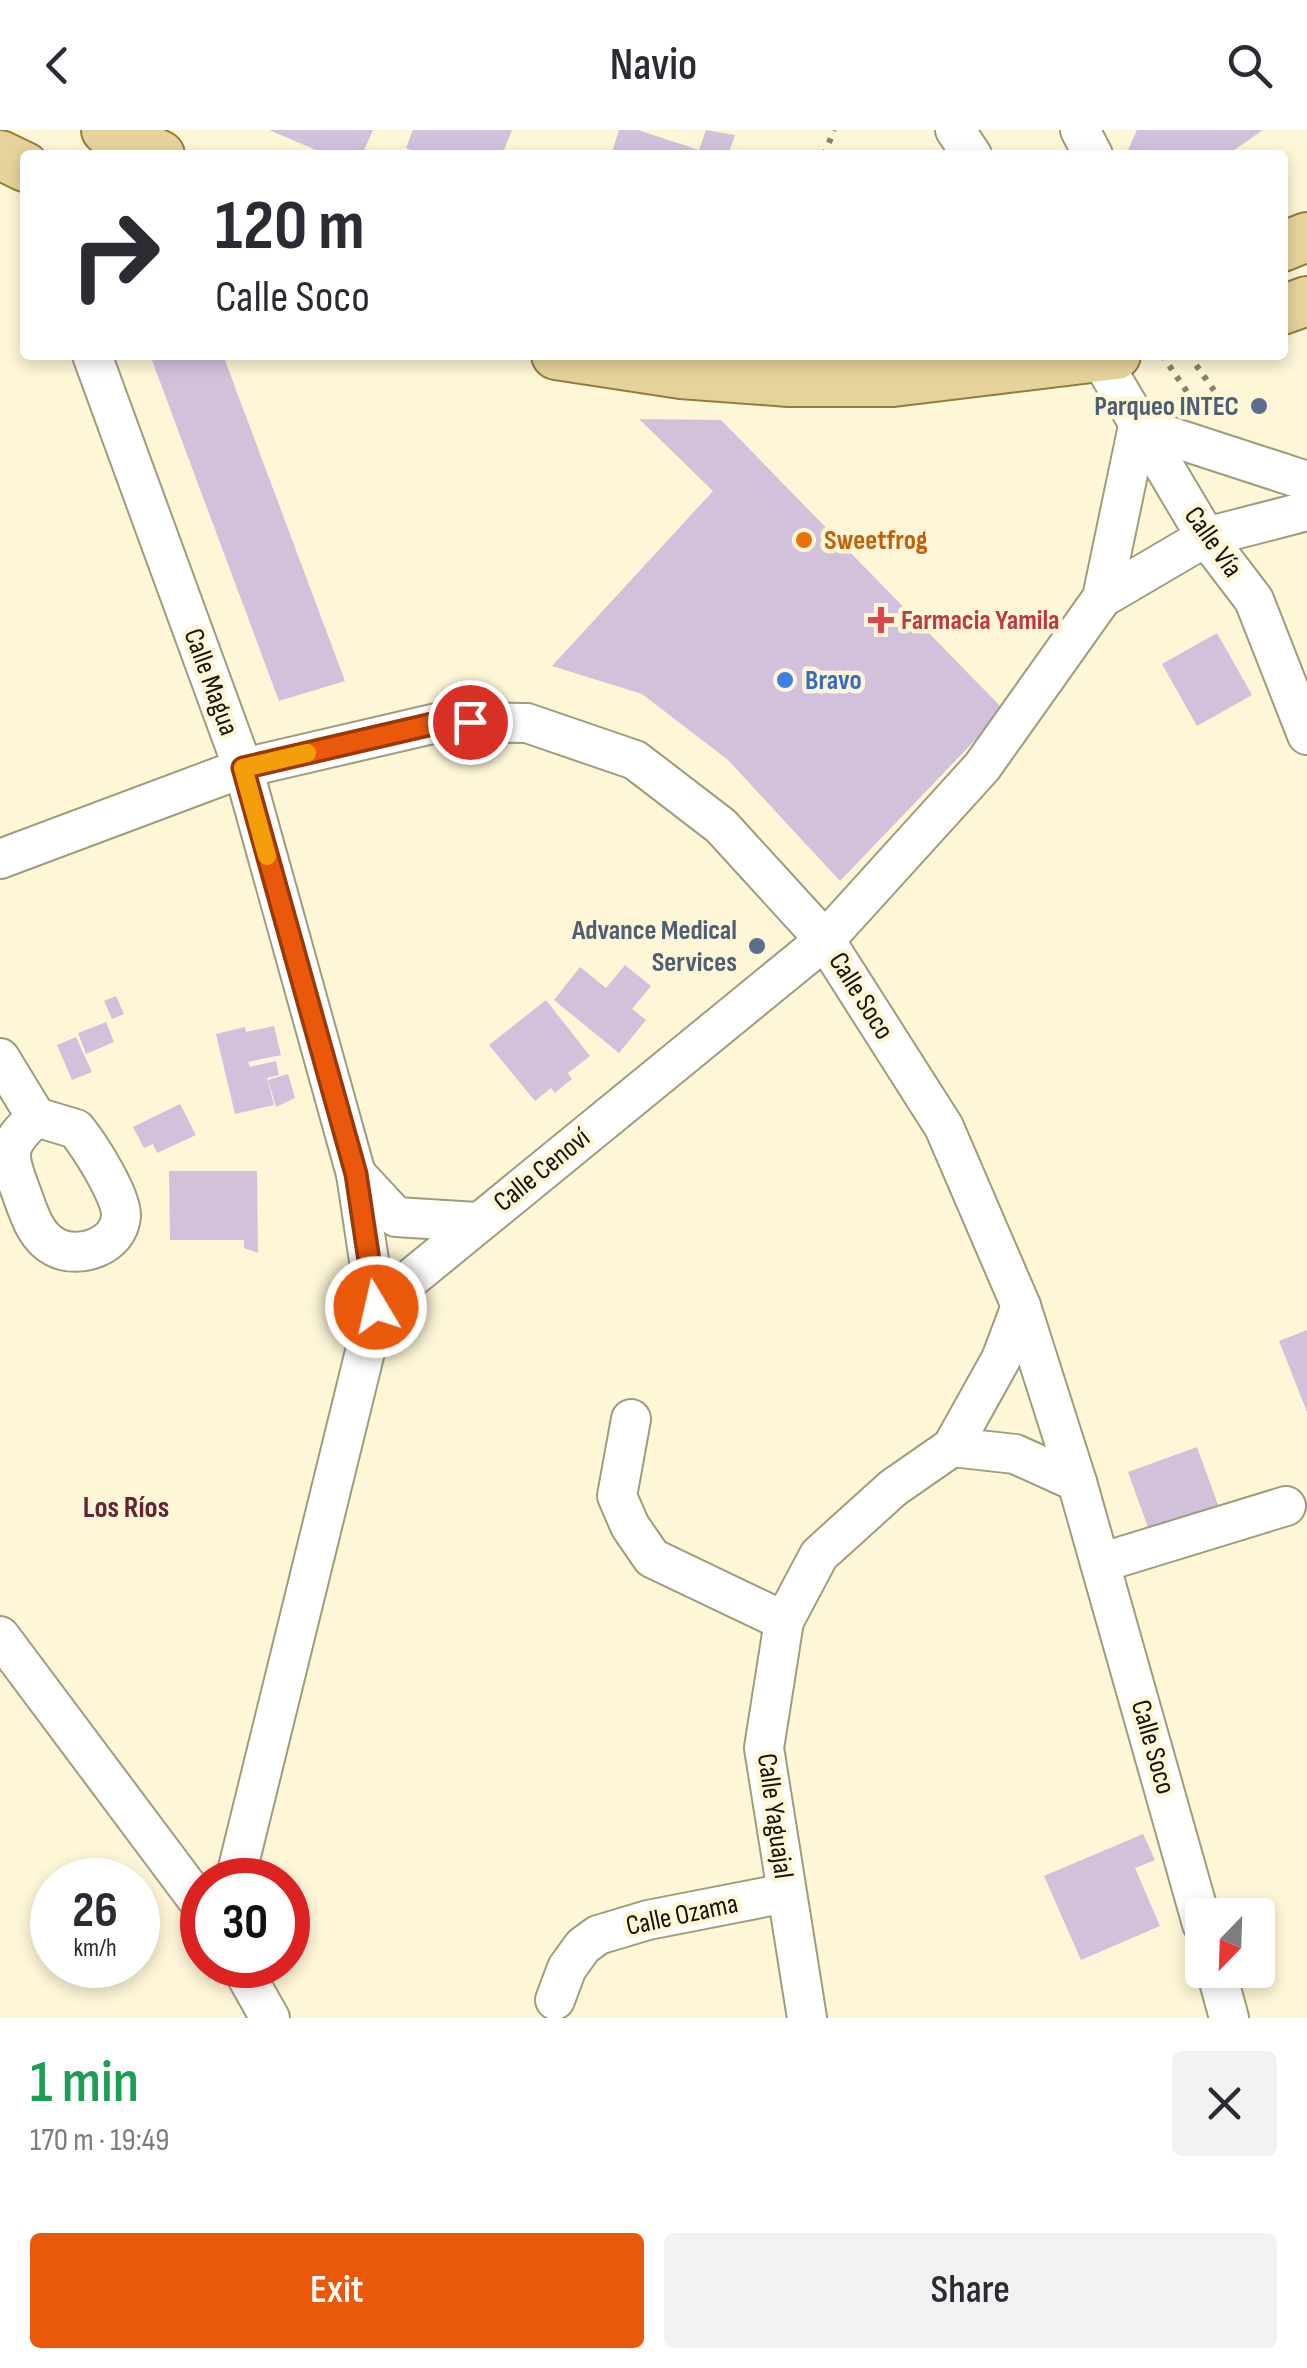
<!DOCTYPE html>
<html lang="en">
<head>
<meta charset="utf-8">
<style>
	:root { --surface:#fff; --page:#f2f2f3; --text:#2b2b33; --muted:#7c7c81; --accent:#ea580c }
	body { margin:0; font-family:"Sofia Sans Condensed",sans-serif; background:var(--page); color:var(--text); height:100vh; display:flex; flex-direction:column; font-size:38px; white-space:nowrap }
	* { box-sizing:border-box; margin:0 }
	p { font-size:32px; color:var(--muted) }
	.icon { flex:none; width:55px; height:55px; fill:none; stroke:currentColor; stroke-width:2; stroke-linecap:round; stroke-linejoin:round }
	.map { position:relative; height:1888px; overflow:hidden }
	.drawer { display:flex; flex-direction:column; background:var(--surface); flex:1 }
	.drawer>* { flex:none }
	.banner { position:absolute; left:20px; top:20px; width:1268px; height:210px; border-radius:10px; box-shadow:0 5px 15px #0003; background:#fff; color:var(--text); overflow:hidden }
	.needle { width:65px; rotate:203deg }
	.controls { position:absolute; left:1185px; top:1768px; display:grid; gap:20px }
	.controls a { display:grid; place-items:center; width:90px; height:90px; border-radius:10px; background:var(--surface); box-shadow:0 5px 15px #0003; font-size:50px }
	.speed { position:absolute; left:30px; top:1728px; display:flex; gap:20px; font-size:50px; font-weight:700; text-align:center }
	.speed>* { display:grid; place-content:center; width:130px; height:130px; border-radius:50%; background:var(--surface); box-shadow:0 5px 15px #0003; line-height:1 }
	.speed small { font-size:25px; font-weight:400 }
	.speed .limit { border:15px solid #d22; background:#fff; color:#111 }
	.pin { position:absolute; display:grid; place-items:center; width:85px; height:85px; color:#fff; margin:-42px; border:5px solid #fff; border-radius:50%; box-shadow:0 2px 10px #0007 }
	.me { position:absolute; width:110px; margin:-55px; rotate:351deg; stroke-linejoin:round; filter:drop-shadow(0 0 8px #0008) }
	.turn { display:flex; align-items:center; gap:35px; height:210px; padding:0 30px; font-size:45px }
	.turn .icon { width:130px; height:130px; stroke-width:2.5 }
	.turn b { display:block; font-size:70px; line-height:85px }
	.round { display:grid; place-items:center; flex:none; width:105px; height:105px; border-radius:10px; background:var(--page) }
	.summary { display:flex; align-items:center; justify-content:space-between; height:170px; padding:0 30px }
	h1 { font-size:60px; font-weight:600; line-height:75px; color:#1e9e55 }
	.button { display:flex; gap:20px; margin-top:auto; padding:20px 30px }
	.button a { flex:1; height:115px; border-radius:10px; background:var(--accent); color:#fff; font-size:40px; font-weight:600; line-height:115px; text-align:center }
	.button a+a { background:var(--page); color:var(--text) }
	header { display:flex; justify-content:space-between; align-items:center; height:130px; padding:0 30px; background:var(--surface); font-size:45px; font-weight:600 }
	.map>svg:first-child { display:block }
</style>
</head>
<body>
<header><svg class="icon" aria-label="back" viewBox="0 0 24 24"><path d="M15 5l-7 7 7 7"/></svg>Navio<svg class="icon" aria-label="search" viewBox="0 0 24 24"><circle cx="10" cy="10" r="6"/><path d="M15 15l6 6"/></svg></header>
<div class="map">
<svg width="1307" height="1888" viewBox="0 0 1307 1888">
	<rect width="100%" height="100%" fill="#fdf6d7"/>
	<!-- building -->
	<g fill="#d2c1db">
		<path d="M269 0H373L362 25H328Z"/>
		<path d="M413 0H512L502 25H424L406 18Z"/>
		<path d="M619 0H638L699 20 706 0 735 5 728 25H611Z"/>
		<path d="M1137 0H1263L1227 25H1126Z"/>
		<path d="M150 225H223L345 551 279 571Z"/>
		<path d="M639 289 721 290 1004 580 840 751 728 630 642 564 552 536 713 361Z"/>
		<path d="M1217 503 1252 565 1197 596 1162 534Z"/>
		<path d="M625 835 651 856 632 879 646 890 619 923 554 870 580 837 606 858Z"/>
		<path d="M116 866 124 884 112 889 104 871Z"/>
		<path d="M546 870 590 926 568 943 572 949 555 963 551 958 535 971 489 915Z"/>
		<path d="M106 892 114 912 86 924 78 903Z"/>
		<path d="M274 896 281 925 248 932 250 937 276 931 279 945 267 948 274 975 235 984 216 904 245 897 246 902Z"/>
		<path d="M76 907 92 942 72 950 57 915Z"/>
		<path d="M288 944 295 968 276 977 268 950Z"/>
		<path d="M180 974 196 1005 157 1023 153 1014 144 1018 133 997Z"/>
		<path d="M169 1041H257L258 1123 244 1118V1110H170Z"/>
		<path d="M1307 1200V1282L1279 1211Z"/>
		<path d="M1197 1317 1218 1375 1149 1400 1128 1342Z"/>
		<path d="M1143 1704 1155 1730 1135 1738 1160 1796 1081 1830 1044 1746Z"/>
	</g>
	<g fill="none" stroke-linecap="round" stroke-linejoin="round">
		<!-- minor casing -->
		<g stroke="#a19b7e" stroke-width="42">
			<g id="minor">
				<path d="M955 0 972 25"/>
				<path d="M1080 0 1093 25"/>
				<path d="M92 225 243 638 356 1044 376 1177"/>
				<path d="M1098 225 1206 407 1254 470 1307 605"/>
				<path d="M1138 296 1307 351"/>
				<path d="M1102 468 1206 407 1307 381"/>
				<path d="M0 729 243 638 441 592 527 593 635 630 721 696 825 810 944 997 1021 1176 1077 1352 1202 1794"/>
				<path d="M0 928 36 987 76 999C89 1015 122 1066 121 1086 119 1116 79 1130 55 1117 34 1106 28 1080 20 1059 6 1022 6 1015 36 987"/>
				<path d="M356 1044 396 1087 477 1092"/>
				<path d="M631 1289 617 1366 630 1396 652 1428 784 1491"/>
				<path d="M952 1317 1015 1324 1077 1352"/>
				<path d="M1100 1433 1286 1376"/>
				<path d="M0 1506 202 1776"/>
				<path d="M235 1750 376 1177 825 810 982 637 1102 468 1138 296"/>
				<path d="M240 1835 270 1888"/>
				<path d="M1216 1840 1229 1888"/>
				<path d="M555 1870 567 1838 583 1816 598 1805 648 1790 786 1763"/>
				<path d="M807 1888 764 1618 784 1491 819 1425 893 1358 952 1317 1001 1229 1021 1176"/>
			</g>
		</g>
		<!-- major casing -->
		<g stroke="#927d3d" stroke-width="52">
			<g id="major">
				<path d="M106 0 160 25"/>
				<path d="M0 25 25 37"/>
				<path d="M1282 117 1307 107"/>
				<path d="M1282 180 1307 171"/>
				<path d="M556 225 681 244 789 252H893L1116 225"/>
			</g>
		</g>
		<!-- path -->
		<g stroke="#88836f" stroke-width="6" stroke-dasharray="5 8" stroke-linecap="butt">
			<path d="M824 25 834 0"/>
			<path d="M1162 225 1196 275 1218 266 1189 225"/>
		</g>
		<!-- minor -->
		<use href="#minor" stroke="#fff" stroke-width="38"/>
		<!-- major -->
		<use href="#major" stroke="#e6d39c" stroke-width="48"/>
	</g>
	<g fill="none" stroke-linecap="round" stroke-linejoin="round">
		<!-- route casing -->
		<g stroke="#983908" stroke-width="25">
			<path id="route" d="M376 1177 356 1044 243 638 441 592H470"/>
		</g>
		<!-- route -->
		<use href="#route" stroke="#ea580c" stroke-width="18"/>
		<!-- slow -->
		<path stroke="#f59e0b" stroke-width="18" d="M267 726 243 638 307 623"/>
	</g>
	<!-- markers -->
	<g fill="#5c6f8a" stroke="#fdf6d7" stroke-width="4">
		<circle cx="1259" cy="276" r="10"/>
		<circle cx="757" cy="816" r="10"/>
	</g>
	<circle fill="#e8710a" stroke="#fdf6d7" stroke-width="4" cx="804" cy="410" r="10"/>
	<path fill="#e0444e" stroke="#fdf6d7" stroke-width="4" d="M876 475h10v10h10v10h-10v10h-10v-10h-10v-10h10z"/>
	<circle fill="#3f7fe0" stroke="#fdf6d7" stroke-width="4" cx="785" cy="550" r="10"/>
	<g text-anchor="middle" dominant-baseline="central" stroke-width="9" stroke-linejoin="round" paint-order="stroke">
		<!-- service labels -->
		<g font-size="28" font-weight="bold" fill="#4e5e75" stroke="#fdf6d7" text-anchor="end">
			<text x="1239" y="276">Parqueo INTEC</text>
			<text x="737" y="800">Advance Medical<tspan x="737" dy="32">Services</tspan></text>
		</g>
		<!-- food labels -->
		<g font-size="28" font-weight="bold" fill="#c56008" stroke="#fdf6d7" text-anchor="start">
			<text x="824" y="410">Sweetfrog</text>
		</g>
		<!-- street labels -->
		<g font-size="28" fill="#151208" stroke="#fdf6d7">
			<text transform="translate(1213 412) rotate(55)">Calle Vía</text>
			<text transform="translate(211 552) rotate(70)">Calle Magua</text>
			<text transform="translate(861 866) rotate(58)">Calle Soco</text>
			<text transform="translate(542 1040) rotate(-39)">Calle Cenoví</text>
			<text transform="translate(1153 1617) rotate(74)">Calle Soco</text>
			<text transform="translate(775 1686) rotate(82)">Calle Yaguajal</text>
			<text transform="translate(682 1785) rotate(-12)">Calle Ozama</text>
		</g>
		<!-- health labels -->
		<g font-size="28" font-weight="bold" fill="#be3a42" stroke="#fdf6d7" text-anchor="start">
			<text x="901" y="490">Farmacia Yamila</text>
		</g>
		<!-- shop labels -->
		<g font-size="28" font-weight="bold" fill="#366cbe" stroke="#fdf6d7" text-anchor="start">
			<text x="805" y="550">Bravo</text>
		</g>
		<!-- neighbourhood labels -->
		<g font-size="30" font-weight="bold" fill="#662237" stroke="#fdf6d7">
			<text x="126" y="1378">Los Ríos</text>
		</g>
	</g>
</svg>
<div class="controls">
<a><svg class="needle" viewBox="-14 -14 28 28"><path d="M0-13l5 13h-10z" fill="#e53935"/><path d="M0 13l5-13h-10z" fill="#7c7c81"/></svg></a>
</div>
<div class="speed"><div>26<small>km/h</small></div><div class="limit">30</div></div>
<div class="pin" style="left:470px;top:592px;background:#d93025"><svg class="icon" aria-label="arrive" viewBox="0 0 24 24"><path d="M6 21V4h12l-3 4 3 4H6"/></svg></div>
<svg class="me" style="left:376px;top:1177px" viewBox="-20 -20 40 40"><circle r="17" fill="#ea580c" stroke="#fff" stroke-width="3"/><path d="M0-11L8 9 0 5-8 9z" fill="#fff"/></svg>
<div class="banner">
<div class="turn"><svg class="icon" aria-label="right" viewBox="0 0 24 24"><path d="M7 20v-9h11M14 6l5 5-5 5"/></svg><div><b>120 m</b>Calle Soco</div></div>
</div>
</div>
<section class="drawer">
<div class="summary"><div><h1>1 min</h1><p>170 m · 19:49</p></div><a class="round"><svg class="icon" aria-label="close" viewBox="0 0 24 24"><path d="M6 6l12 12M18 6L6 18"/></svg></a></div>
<div class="button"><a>Exit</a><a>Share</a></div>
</section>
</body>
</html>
